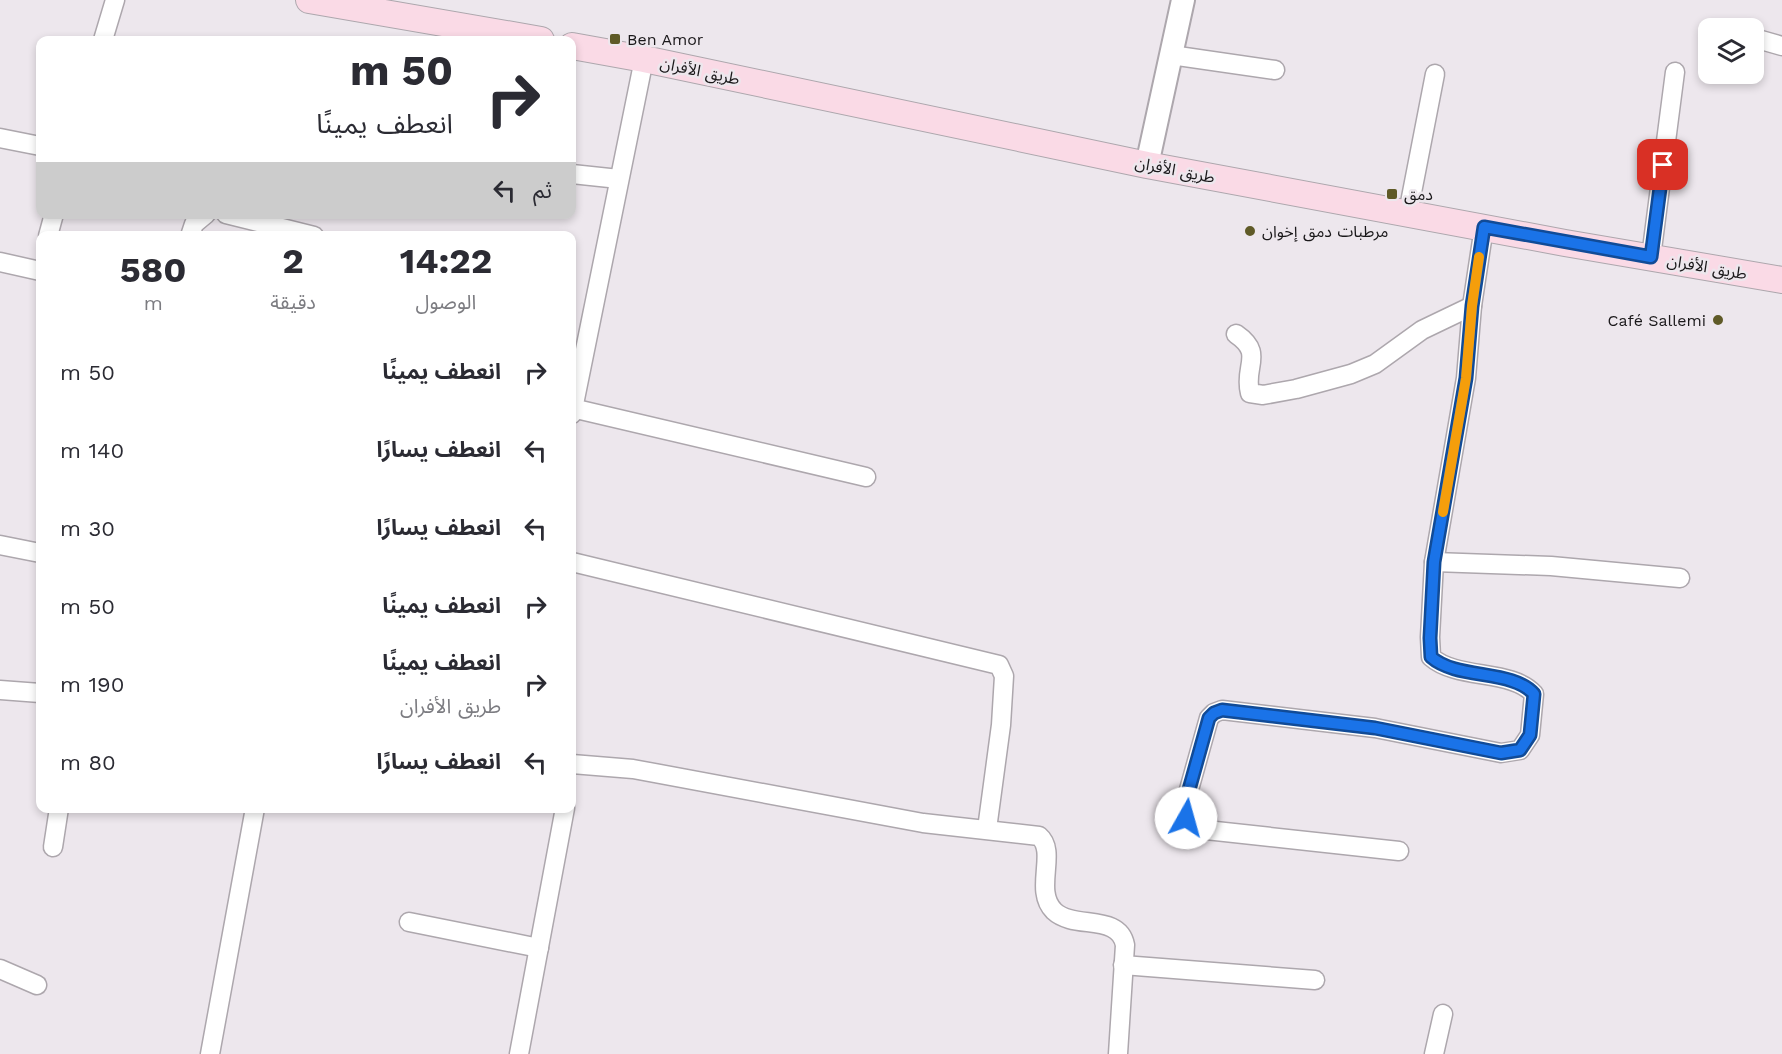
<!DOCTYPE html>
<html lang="ar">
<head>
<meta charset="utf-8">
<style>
	:root { --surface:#fff; --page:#f7f7f7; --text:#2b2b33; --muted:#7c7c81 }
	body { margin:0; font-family:"Work Sans","Noto Sans Arabic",sans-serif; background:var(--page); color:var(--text); direction:rtl; height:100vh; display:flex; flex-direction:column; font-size:22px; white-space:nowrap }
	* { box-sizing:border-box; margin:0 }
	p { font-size:20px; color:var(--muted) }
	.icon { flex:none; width:33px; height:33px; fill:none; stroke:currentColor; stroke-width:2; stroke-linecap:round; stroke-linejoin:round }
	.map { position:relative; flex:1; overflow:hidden; direction:ltr }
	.panel { position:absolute; left:36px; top:231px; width:540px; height:582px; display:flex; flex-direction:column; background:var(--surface); border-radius:12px; box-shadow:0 3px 9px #0003; direction:rtl }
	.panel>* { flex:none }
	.guide { position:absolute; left:36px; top:36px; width:540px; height:183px; border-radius:12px; box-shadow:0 3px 9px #0003; direction:rtl; background:#fff; color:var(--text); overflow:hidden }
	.fabs { position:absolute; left:1698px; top:18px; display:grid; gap:12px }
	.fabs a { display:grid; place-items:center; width:66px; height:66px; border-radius:12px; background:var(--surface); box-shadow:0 3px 9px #0003; font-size:30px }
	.pin { position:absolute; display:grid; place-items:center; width:51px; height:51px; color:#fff; margin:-26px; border-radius:12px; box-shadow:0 3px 9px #0006 }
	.me { position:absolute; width:66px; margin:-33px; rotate:7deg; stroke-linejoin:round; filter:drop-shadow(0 0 4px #0008) }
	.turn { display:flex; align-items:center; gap:21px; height:126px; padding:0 24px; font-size:27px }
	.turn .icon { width:78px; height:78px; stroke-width:2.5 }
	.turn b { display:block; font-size:42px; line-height:51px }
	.then { display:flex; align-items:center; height:57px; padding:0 24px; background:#0003; gap:12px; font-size:22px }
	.eta { display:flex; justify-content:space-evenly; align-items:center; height:102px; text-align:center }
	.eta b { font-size:36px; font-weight:700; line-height:42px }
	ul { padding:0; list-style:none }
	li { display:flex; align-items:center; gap:18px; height:78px; padding:0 24px }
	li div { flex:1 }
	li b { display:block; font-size:22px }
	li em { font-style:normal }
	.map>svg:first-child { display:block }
</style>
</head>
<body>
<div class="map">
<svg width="1782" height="1054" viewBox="0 0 1782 1054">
	<rect width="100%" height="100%" fill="#ede7ed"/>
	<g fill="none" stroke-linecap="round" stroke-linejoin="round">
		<!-- minor casing -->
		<g stroke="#ada7ad" stroke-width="21">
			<g id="minor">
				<path d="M103 40 115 0"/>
				<path d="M1761 40 1782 46"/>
				<path d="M1171 55 1275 70"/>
				<path d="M0 138 40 146"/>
				<path d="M572 174 619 179"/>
				<path d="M1408 213 1435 74"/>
				<path d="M226 214 314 236"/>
				<path d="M48 236 54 214"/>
				<path d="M190 236 194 224 206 214"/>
				<path d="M1651 257 1675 72"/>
				<path d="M0 262 40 271"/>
				<path d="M1236 334C1265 354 1243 366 1250 393L1263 395 1296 389 1351 374 1375 364 1422 330 1472 306"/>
				<path d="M572 408 866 477"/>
				<path d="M572 414 644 59"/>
				<path d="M0 545 40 553"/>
				<path d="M572 562 999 665 1004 676 1001 725 987 829"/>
				<path d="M1434 562 1551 566 1680 578"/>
				<path d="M0 690 40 693"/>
				<path d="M572 764 633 769 923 823 1039 836C1058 852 1033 890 1054 911 1074 930 1119 913 1125 945L1118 1054"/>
				<path d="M53 847 59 808"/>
				<path d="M1399 851 1197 829 1186 817 1185 804 1209 718 1214 713 1222 710 1375 728 1501 753 1520 750 1530 735 1534 694C1512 669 1457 680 1431 657L1430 637 1434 562 1466 378 1472 306 1484 227"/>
				<path d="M409 922 539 948"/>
				<path d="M1123 965 1315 980"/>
				<path d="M0 969 37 985"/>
				<path d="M210 1054 255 808"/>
				<path d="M519 1054 565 808"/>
				<path d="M1434 1054 1443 1014"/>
			</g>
		</g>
		<!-- tertiary casing -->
		<g stroke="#ada7ad" stroke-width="26">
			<path id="tertiary" d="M1147 165 1183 0"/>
		</g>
		<!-- secondary casing -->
		<g stroke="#ada7ad" stroke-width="28">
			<g id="secondary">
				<path d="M309 0 541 40"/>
				<path d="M572 46 644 59 1147 165 1565 243 1782 280"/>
			</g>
		</g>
		<!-- minor -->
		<use href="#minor" stroke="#fff" stroke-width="18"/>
		<!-- tertiary -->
		<use href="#tertiary" stroke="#fff" stroke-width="22"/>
		<!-- secondary -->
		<use href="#secondary" stroke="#fadae6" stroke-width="26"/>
	</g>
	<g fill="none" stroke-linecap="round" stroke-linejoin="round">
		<!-- route casing -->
		<g stroke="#114b97" stroke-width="15">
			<path id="route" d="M1186 818 1185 804 1209 718 1214 713 1222 710 1375 728 1501 753 1520 750 1530 735 1534 694C1512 669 1457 680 1431 657L1430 638 1434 562 1466 378 1472 306 1484 227 1651 257 1663 165"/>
		</g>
		<!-- route -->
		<use href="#route" stroke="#1a73e8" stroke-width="10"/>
		<!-- slow -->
		<path stroke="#f59e0b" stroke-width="10" d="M1443 512 1466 378 1472 306 1479 257"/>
	</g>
	<!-- markers -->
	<g fill="#5f5a27" stroke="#ede7ed" stroke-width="2">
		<rect x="609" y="33" width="12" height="12" rx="3"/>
		<rect x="1386" y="188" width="12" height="12" rx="3"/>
		<circle cx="1250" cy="231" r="6"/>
		<circle cx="1718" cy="320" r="6"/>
	</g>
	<g text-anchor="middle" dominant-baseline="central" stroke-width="5" stroke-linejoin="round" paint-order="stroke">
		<!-- poi labels -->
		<g font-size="16" fill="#1a181a" stroke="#ede7ed" text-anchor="start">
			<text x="627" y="39">Ben Amor</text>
			<text x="1404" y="194">دمق</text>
			<text x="1262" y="231">مرطبات دمق إخوان</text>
			<text x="1706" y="320" text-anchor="end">Café Sallemi</text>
		</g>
		<!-- street labels -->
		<g font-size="16" fill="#1a181a" stroke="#ede7ed">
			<text transform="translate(700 71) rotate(12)">طريق الأفران</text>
			<text transform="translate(1175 170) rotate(11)">طريق الأفران</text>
			<text transform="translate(1707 267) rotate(10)">طريق الأفران</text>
		</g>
	</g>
</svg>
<div class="fabs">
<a><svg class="icon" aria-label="layers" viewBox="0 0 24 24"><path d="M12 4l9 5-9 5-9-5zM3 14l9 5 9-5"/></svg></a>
</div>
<div class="pin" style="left:1663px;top:165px;background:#d93025"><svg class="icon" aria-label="arrive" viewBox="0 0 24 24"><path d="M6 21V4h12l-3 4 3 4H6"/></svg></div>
<svg class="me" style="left:1186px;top:818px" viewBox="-20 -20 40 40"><circle r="19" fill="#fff"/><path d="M0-13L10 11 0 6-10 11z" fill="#1a73e8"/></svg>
<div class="guide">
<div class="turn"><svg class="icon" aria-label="right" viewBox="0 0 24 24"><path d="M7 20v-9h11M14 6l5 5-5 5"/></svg><div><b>50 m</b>انعطف يمينًا</div></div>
<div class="then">ثم<svg class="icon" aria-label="left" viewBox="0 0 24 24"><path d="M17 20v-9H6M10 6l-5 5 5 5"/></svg></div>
</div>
<section class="panel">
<div class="eta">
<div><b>14:22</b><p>الوصول</p></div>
<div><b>2</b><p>دقيقة</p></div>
<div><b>580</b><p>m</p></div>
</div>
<ul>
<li><svg class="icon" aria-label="right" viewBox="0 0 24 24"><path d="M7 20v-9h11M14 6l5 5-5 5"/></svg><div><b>انعطف يمينًا</b></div><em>50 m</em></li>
<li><svg class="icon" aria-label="left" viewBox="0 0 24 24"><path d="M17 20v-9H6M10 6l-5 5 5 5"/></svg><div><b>انعطف يسارًا</b></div><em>140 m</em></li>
<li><svg class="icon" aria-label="left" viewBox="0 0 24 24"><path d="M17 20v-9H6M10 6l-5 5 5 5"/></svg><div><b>انعطف يسارًا</b></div><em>30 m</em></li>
<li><svg class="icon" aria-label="right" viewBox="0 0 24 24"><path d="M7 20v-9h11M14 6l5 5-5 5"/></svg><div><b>انعطف يمينًا</b></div><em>50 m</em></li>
<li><svg class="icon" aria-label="right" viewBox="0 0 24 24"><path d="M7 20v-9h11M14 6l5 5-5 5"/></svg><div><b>انعطف يمينًا</b><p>طريق الأفران</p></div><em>190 m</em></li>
<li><svg class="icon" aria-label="left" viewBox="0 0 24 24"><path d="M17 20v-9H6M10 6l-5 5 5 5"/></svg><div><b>انعطف يسارًا</b></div><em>80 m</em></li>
</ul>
</section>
</div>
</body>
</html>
